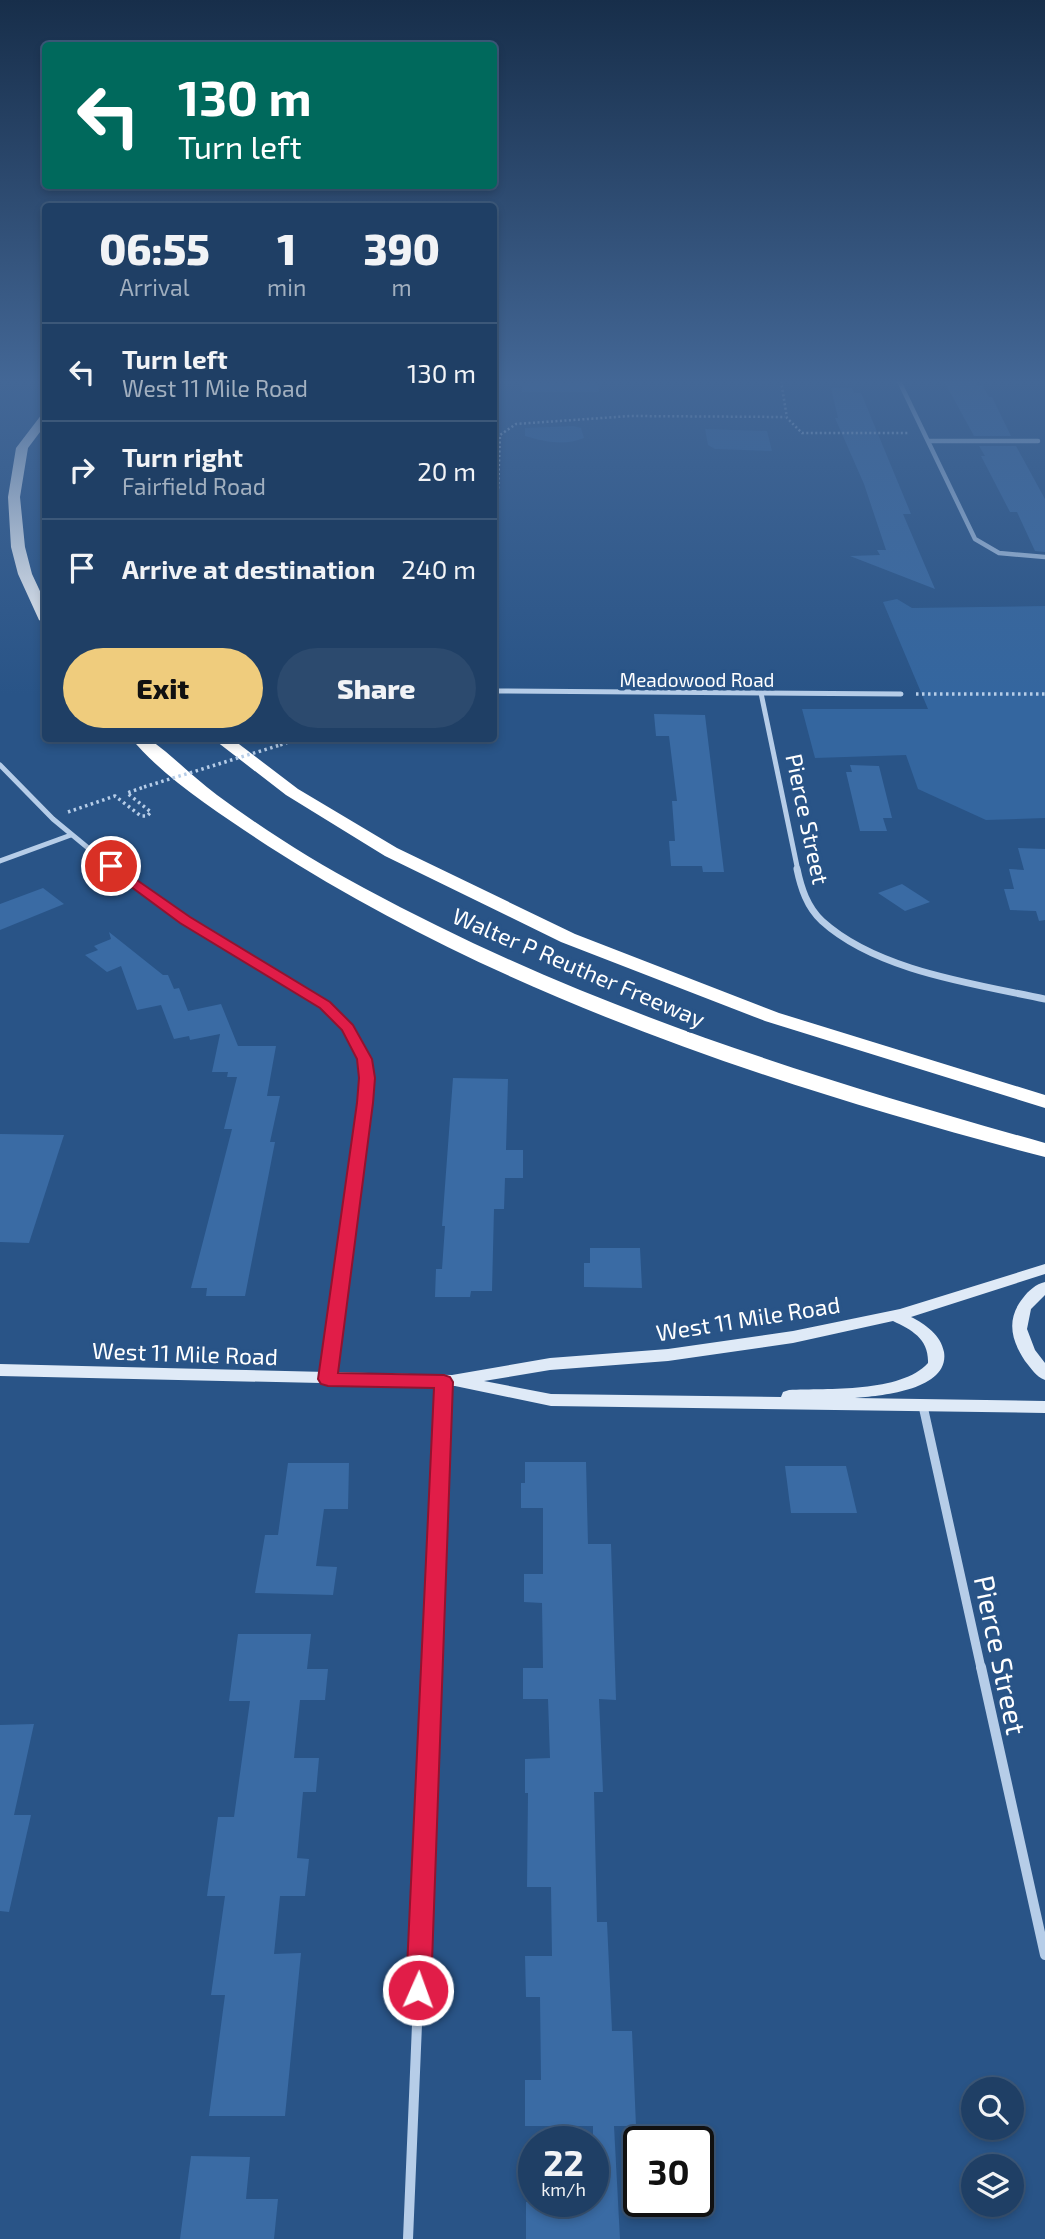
<!DOCTYPE html>
<html lang="en">
<head>
<meta charset="utf-8">
<style>
	:root { --surface:#1f3f65; --page:#2c4a6e; --text:#f1f3f6; --muted:#a1afbf; --line:#3c5879; --accent:#efcc7d }
	body { margin:0; font-family:"Exo 2",sans-serif; background:var(--page); color:var(--text); height:100vh; display:flex; flex-direction:column; font-size:26px; white-space:nowrap }
	* { box-sizing:border-box; margin:0 }
	p { font-size:23px; color:var(--muted) }
	.icon { flex:none; width:38px; height:38px; fill:none; stroke:currentColor; stroke-width:2; stroke-linecap:round; stroke-linejoin:round }
	.map { position:relative; flex:1; overflow:hidden }
	.panel { position:absolute; left:42px; top:203px; width:455px; height:539px; display:flex; flex-direction:column; background:var(--surface); border-radius:7px; box-shadow:0 4px 10px #0003,0 0 0 2px var(--line) }
	.panel>* { flex:none }
	.guide { position:absolute; left:42px; top:42px; width:455px; height:147px; border-radius:7px; box-shadow:0 4px 10px #0003,0 0 0 2px var(--line); background:#00695c; color:#fff; overflow:hidden }
	.fabs { position:absolute; left:961px; top:2077px; display:grid; gap:14px }
	.fabs a { display:grid; place-items:center; width:63px; height:63px; border-radius:50%; background:var(--surface); box-shadow:0 4px 10px #0003,0 0 0 2px var(--line); font-size:35px }
	.speed { position:absolute; left:518px; top:2126px; display:flex; gap:14px; font-size:35px; font-weight:700; text-align:center }
	.speed>* { display:grid; place-content:center; width:91px; height:91px; border-radius:50%; background:var(--surface); box-shadow:0 4px 10px #0003,0 0 0 2px var(--line); line-height:1 }
	.speed small { font-size:18px; font-weight:400 }
	.speed .limit { border:4px solid #111; border-radius:10px; background:#fff; color:#111 }
	.pin { position:absolute; display:grid; place-items:center; width:60px; height:60px; color:#fff; margin:-30px; border:4px solid #fff; border-radius:50%; box-shadow:0 2px 7px #0007 }
	.me { position:absolute; width:77px; margin:-38px; rotate:2deg; stroke-linejoin:round; filter:drop-shadow(0 0 5px #0008) }
	.turn { display:flex; align-items:center; gap:24px; height:147px; padding:0 21px; font-size:32px }
	.turn .icon { width:91px; height:91px; stroke-width:2.5 }
	.turn b { display:block; font-size:49px; line-height:60px }
	.eta { display:flex; justify-content:space-evenly; align-items:center; height:119px; text-align:center }
	.eta b { font-size:42px; font-weight:800; line-height:49px }
	.cta { display:flex; gap:14px; margin-top:auto; padding:14px 21px }
	.cta a { flex:1; height:80px; border-radius:42px; background:var(--accent); color:#111; font-size:28px; font-weight:800; line-height:80px; text-align:center }
	.cta a+a { background:var(--page); color:var(--text) }
	ul { padding:0; list-style:none }
	li { display:flex; align-items:center; gap:21px; height:98px; padding:0 21px; border-top:2px solid var(--line) }
	li div { flex:1 }
	li b { display:block; font-size:26px }
	li em { font-style:normal }
	.map>svg:first-child { display:block }
</style>
</head>
<body>
<div class="map">
<svg width="1045" height="2239" viewBox="0 0 1045 2239">
	<rect width="100%" height="100%" fill="#295487"/>
	<!-- green -->
	<g fill="#34669f">
		<path d="M522 384H598L599 392H522Z"/>
		<path d="M574 426 581 428 584 438C564 446 546 442 525 436V428Z"/>
		<path d="M705 429 767 431 772 451 715 449 708 445Z"/>
		<path d="M897 599 912 608 1045 606V818L986 820 918 789 906 755 815 758 802 709H928L883 602Z"/>
	</g>
	<!-- building -->
	<g fill="#3a6ba4">
		<path d="M944 381H974L977 385H982L989 397H992L1011 436H974Z"/>
		<path d="M831 388H852L854 393H861L911 514H903L935 589 850 556 880 555 877 550H886L864 484 835 418H838Z"/>
		<path d="M979 446H1016L1045 499V552L1035 551 1017 512H1010L981 456H985Z"/>
		<path d="M654 714 705 715 724 872H703L702 866H671L669 841H675L672 801H677L669 736H656Z"/>
		<path d="M850 765 879 766 892 818H883L887 831H860L846 772H852Z"/>
		<path d="M1018 848 1045 849V920L1039 921 1036 911 1010 910 1004 889H1014L1009 869 1024 870Z"/>
		<path d="M902 884 930 902 905 911 878 893Z"/>
		<path d="M43 888 64 904 0 930V904Z"/>
		<path d="M109 932 163 975H168L174 989 179 988 188 1011 221 1004 238 1046H276L267 1096H280L270 1142H275L245 1296H206L207 1288H191L232 1129H224L237 1077H227L228 1072H212L220 1034 190 1040 189 1036 174 1039 161 1005 137 1010 121 966 107 972 85 955 98 950 94 946 111 939Z"/>
		<path d="M453 1078 508 1079 506 1150H523V1178H505L504 1209H494L492 1291H471L470 1297H435L436 1269H442L445 1226H442Z"/>
		<path d="M0 1134 64 1135 29 1243 0 1242Z"/>
		<path d="M590 1248H640L642 1288 584 1287V1263H590Z"/>
		<path d="M525 1462H586L588 1544H611L616 1700 599 1699 603 1792H594L597 1922H607L612 2031H632L636 2126H614L620 2239H526V2202H593V2126H525V2080H541L540 1997H526L525 1956H552L551 1887H527L528 1793H525V1759L550 1758 548 1699H523V1668H543L542 1603 524 1602V1574H543V1508H521V1483H525Z"/>
		<path d="M288 1463H349L348 1509H324L316 1566 337 1567 333 1595 255 1593 265 1535H278Z"/>
		<path d="M785 1466H846L857 1513H791Z"/>
		<path d="M238 1634H311L307 1669H328L325 1700H300L294 1758H319L316 1792H303L297 1858 309 1859 305 1896H280L274 1954 301 1953 285 2116H209L225 1995H211L225 1896H207L218 1817H234L250 1701H229Z"/>
		<path d="M34 1724 14 1815H31L9 1912 0 1911V1725Z"/>
		<path d="M191 2156 250 2157 246 2199H278L274 2239H180Z"/>
	</g>
	<g fill="none" stroke-linecap="round" stroke-linejoin="round">
		<!-- path-far1 -->
		<g stroke="#b6cde8" stroke-width="2.5" stroke-dasharray="2 2.5" stroke-linecap="butt">
			<path d="M781 381 787 418 802 433H908"/>
			<path d="M494 489H498L500 435 516 424 630 416 785 417"/>
		</g>
		<!-- path -->
		<g stroke="#b6cde8" stroke-width="3.5" stroke-dasharray="2.5 3.5" stroke-linecap="butt">
			<path d="M916 694H1045"/>
			<path d="M280 745 294 740 291 738"/>
			<path d="M68 812 115 796 141 816H147L151 812 127 793 144 787"/>
		</g>
		<!-- minor-far4 -->
		<g stroke="#b6cde8" stroke-width="4.5">
			<path d="M899 381 975 539 999 553 1045 557"/>
			<path d="M929 441H1038"/>
		</g>
		<!-- minor-far3 -->
		<g stroke="#b6cde8" stroke-width="5">
			<path d="M494 691 901 694"/>
			<path d="M761 693 798 871"/>
			<path d="M0 765 53 819 116 871"/>
			<path d="M0 861 71 835"/>
		</g>
		<!-- minor-far2 -->
		<g stroke="#b6cde8" stroke-width="7">
			<path d="M113 869 237 953 310 995 336 1015 353 1036 364 1063 366 1092 349 1221"/>
			<path d="M797 869C801 888 807 907 822 921 877 971 975 984 1045 999"/>
		</g>
		<!-- minor-far1 -->
		<g stroke="#b6cde8" stroke-width="9">
			<path d="M328 1379 349 1219"/>
			<path d="M923 1406 981 1668"/>
			<path d="M432 1668 444 1382"/>
		</g>
		<!-- minor -->
		<g stroke="#b6cde8" stroke-width="10">
			<path d="M981 1667 1045 1955"/>
			<path d="M408 2239 432 1667"/>
		</g>
		<!-- secondary -->
		<g fill="#dfeaf7" fill-rule="evenodd">
			<path d="M1045 1264V1274L911 1317C925 1324 941 1335 944 1352 950 1390 880 1396 855 1398L1045 1401V1413L551 1406 455 1386 0 1376V1364L452 1375 550 1358 668 1349 793 1331 900 1309ZM893 1321C912 1330 929 1339 928 1363 901 1393 827 1388 789 1390L783 1392 781 1397 551 1394 484 1381 550 1370 668 1361 793 1343Z"/>
			<path d="M1045 1282V1295L1031 1309 1027 1329 1035 1350 1045 1363V1380C1036 1377 1031 1368 1025 1361 1011 1340 1006 1319 1023 1298 1028 1291 1036 1284 1045 1282Z"/>
		</g>
		<!-- motorway -->
		<g fill="#fff" fill-rule="evenodd">
			<path d="M46 413V424L28 448 20 497 25 547 32 574 46 604V624L39 620 18 574 11 547 8 497 16 448 42 414Z"/>
			<path d="M131 738C138 738 146 737 152 741 174 757 194 778 217 795 263 829 313 861 364 888 584 1007 806 1076 1045 1143V1157C776 1087 503 997 268 846 226 818 163 778 131 738Z"/>
			<path d="M212 738H231L298 789 397 848 575 934 779 1013 1045 1095V1108L765 1021 561 942 385 856 286 795Z"/>
		</g>
		<!-- path-bridge -->
		<path stroke="#b6cde8" stroke-width="3.5" stroke-dasharray="2.5 3.5" stroke-linecap="butt" d="M144 787 280 745"/>
	</g>
	<!-- sky -->
	<linearGradient id="sky" x2="0" y2="1"><stop stop-color="#172e4a"/><stop offset="0.55" stop-color="#436796"/><stop offset="1" stop-color="#436796" stop-opacity="0"/></linearGradient>
	<rect width="1045" height="694" fill="url(#sky)"/>
	<!-- route -->
	<path fill="#e11d48" stroke="#92132f" stroke-width="2" d="M111 862 190 917 330 1002 353 1025 372 1059 375 1078 373 1103 338 1373 444 1375 450 1377 453 1382 431 1990 427 1998 418 2002 409 1998 406 1990 434 1388 328 1386 321 1384 318 1379 357 1103 359 1078 357 1059 342 1030 320 1008 180 923 107 869 105 866Z"/>
	<g text-anchor="middle" dominant-baseline="central" stroke-width="7" stroke-linejoin="round" paint-order="stroke">
		<!-- far-street labels -->
		<g font-size="19" fill="#fff" stroke="#295487">
			<text x="697" y="679">Meadowood Road</text>
		</g>
		<!-- street labels -->
		<g font-size="23" fill="#fff" stroke="#295487">
			<text transform="translate(808 819) rotate(78)">Pierce Street</text>
			<text transform="translate(579 967) rotate(23)">Walter P Reuther Freeway</text>
			<text transform="translate(748 1318) rotate(-9)">West 11 Mile Road</text>
			<text transform="translate(185 1353) rotate(2)">West 11 Mile Road</text>
		</g>
		<!-- near-street labels -->
		<g font-size="28" fill="#fff" stroke="#295487">
			<text transform="translate(1001 1655) rotate(78)">Pierce Street</text>
		</g>
	</g>
</svg>
<div class="fabs">
<a><svg class="icon" aria-label="search" viewBox="0 0 24 24"><circle cx="10" cy="10" r="6"/><path d="M15 15l6 6"/></svg></a>
<a><svg class="icon" aria-label="layers" viewBox="0 0 24 24"><path d="M12 4l9 5-9 5-9-5zM3 14l9 5 9-5"/></svg></a>
</div>
<div class="speed"><div>22<small>km/h</small></div><div class="limit">30</div></div>
<div class="pin" style="left:111px;top:866px;background:#d93025"><svg class="icon" aria-label="arrive" viewBox="0 0 24 24"><path d="M6 21V4h12l-3 4 3 4H6"/></svg></div>
<svg class="me" style="left:418px;top:1990px" viewBox="-20 -20 40 40"><circle r="17" fill="#e11d48" stroke="#fff" stroke-width="3"/><path d="M0-11L8 9 0 5-8 9z" fill="#fff"/></svg>
<div class="guide">
<div class="turn"><svg class="icon" aria-label="left" viewBox="0 0 24 24"><path d="M17 20v-9H6M10 6l-5 5 5 5"/></svg><div><b>130 m</b>Turn left</div></div>
</div>
<section class="panel">
<div class="eta">
<div><b>06:55</b><p>Arrival</p></div>
<div><b>1</b><p>min</p></div>
<div><b>390</b><p>m</p></div>
</div>
<ul>
<li><svg class="icon" aria-label="left" viewBox="0 0 24 24"><path d="M17 20v-9H6M10 6l-5 5 5 5"/></svg><div><b>Turn left</b><p>West 11 Mile Road</p></div><em>130 m</em></li>
<li><svg class="icon" aria-label="right" viewBox="0 0 24 24"><path d="M7 20v-9h11M14 6l5 5-5 5"/></svg><div><b>Turn right</b><p>Fairfield Road</p></div><em>20 m</em></li>
<li><svg class="icon" aria-label="arrive" viewBox="0 0 24 24"><path d="M6 21V4h12l-3 4 3 4H6"/></svg><div><b>Arrive at destination</b></div><em>240 m</em></li>
</ul>
<div class="cta"><a>Exit</a><a>Share</a></div>
</section>
</div>
</body>
</html>
